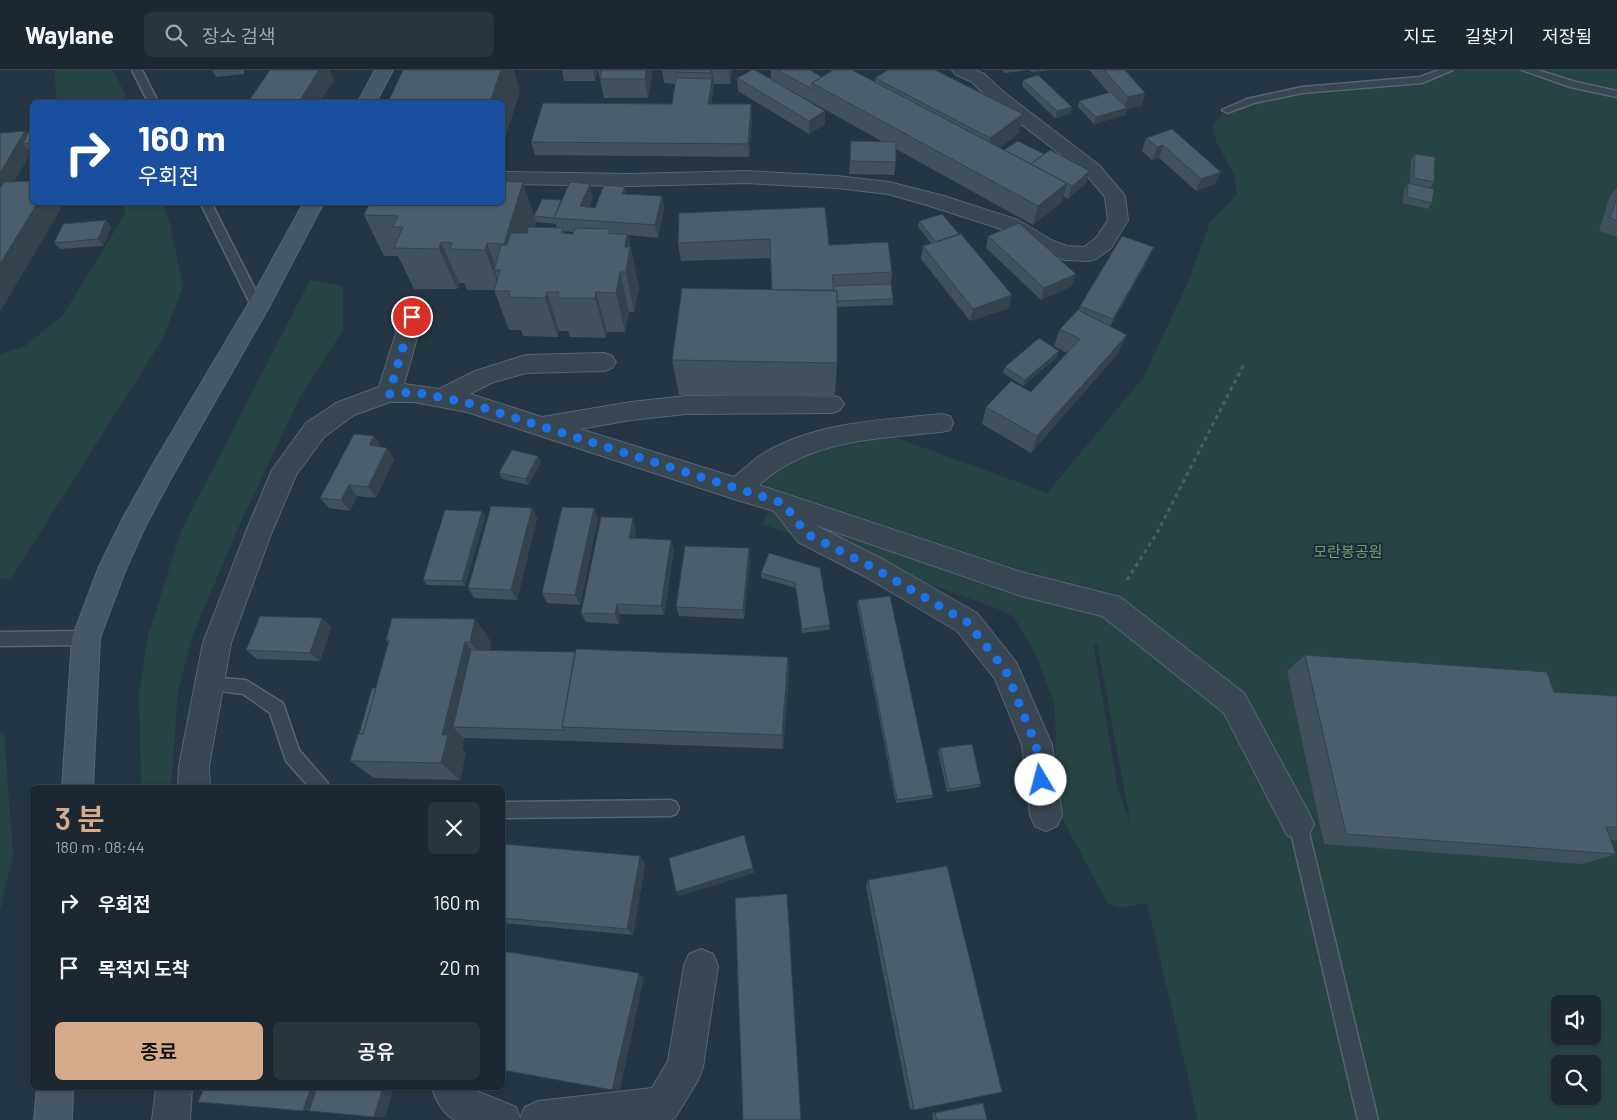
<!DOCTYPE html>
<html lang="ko">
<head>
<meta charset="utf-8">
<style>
	:root { --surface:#1b2832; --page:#28343e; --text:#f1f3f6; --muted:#a0a6ac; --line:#39444d; --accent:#d6ab8b }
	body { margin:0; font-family:Barlow,"Noto Sans KR",sans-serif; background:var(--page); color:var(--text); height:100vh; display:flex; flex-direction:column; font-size:19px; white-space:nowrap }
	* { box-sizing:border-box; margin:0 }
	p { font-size:16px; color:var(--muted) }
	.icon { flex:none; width:28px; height:28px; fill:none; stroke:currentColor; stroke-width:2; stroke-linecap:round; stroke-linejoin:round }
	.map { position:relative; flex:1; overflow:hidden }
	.side { position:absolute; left:30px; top:715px; width:475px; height:305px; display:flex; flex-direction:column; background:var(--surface); border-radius:8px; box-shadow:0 1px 4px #0004,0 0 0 1px var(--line) }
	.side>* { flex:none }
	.top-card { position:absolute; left:30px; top:30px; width:475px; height:105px; border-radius:8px; box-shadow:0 1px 4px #0004,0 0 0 1px var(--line); background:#1a4fa0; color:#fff; overflow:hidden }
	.tools { position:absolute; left:1551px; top:925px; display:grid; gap:10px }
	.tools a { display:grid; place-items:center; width:50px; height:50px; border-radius:8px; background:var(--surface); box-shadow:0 1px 4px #0004,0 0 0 1px var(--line); font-size:25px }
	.pin { position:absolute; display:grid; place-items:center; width:42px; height:42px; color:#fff; margin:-21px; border:2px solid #fff; border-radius:50%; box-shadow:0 1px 5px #0007 }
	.me { position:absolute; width:55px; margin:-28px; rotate:352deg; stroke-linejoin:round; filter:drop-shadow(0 0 4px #0008) }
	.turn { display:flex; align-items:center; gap:18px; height:105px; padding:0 25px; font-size:22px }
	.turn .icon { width:65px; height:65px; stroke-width:2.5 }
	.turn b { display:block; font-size:35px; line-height:42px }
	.round { display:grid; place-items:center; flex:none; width:52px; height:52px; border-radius:8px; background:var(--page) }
	.head { display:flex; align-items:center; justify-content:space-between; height:85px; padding:0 25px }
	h1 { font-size:30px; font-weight:600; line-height:38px; color:var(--accent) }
	.button { display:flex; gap:10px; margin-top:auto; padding:10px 25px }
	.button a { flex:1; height:58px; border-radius:8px; background:var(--accent); color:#111; font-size:20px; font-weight:600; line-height:58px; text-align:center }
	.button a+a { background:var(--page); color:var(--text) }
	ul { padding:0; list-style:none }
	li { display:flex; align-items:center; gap:15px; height:65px; padding:0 25px }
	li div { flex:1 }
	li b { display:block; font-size:19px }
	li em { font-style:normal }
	header { display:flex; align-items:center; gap:30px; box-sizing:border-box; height:70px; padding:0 25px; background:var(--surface); border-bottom:1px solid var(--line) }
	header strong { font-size:24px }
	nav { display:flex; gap:28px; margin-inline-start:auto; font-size:18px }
	.search { width:350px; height:45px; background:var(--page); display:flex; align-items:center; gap:12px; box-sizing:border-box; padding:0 18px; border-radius:8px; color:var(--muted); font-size:19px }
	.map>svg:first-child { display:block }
</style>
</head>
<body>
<header>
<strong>Waylane</strong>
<div class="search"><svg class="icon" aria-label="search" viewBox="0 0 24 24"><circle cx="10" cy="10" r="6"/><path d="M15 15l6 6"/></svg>장소 검색</div>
<nav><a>지도</a><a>길찾기</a><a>저장됨</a></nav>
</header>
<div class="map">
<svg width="1617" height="1050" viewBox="0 0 1617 1050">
	<rect width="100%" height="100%" fill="#243643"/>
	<!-- green -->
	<g fill="#264443" fill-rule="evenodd">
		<path d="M54 0H113L129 32H57Z"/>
		<path d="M1459 0H1617V1050H1198L1147 833 1121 838 1108 834 1062 748 1054 703 1056 667 1054 632 1036 586 1014 547 998 539 762 454 778 423 768 418 763 411 768 400 808 381 846 374 863 373 889 365 1047 423 1143 308 1189 210 1210 152 1237 125 1234 105 1216 71 1212 56 1223 44 1251 34 1303 24 1417 14ZM1093 573 1097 574 1131 755 1118 720ZM1560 934H1592V966H1560ZM1560 994H1592V1026H1560Z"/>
		<path d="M124 133H164L170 154 183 217 162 270 10 510 0 508V284L25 276 63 245 125 144Z"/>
		<path d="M310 210 343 216V260L300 327 243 447 193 564 178 622 171 717H141L139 624 148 566 181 461Z"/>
		<path d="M4 661 13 784 0 842V663Z"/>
	</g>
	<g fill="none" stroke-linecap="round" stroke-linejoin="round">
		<!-- service casing -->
		<g stroke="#57656f" stroke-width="3">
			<g id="service">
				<path d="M132 0H142L158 32H148Z"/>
				<path d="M1439 0H1453L1422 13 1302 23 1254 33 1227 43 1222 40 1247 29 1302 17 1420 7Z"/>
				<path d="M1522 0H1537L1576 12 1617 21V27L1570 17Z"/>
				<path d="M200 132H211L264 237 262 240 258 241 252 237Z"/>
				<path d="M86 561 91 563 94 568 91 573 86 575 0 576V562Z"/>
				<path d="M210 607 246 610 283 633 299 680 327 712 329 718H310L286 691 270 643 243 624 204 619 202 614 204 609Z"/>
				<path d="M670 730 676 732 679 738 676 744 670 746 502 748V732Z"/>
				<path d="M1298 745 1304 748 1307 754 1378 1050H1358L1289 754 1292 748Z"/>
			</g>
		</g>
		<!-- minor casing -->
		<g stroke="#57656f" stroke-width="2">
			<g id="minor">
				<path d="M952 0H975L984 4 1006 24 1099 95 1125 126 1128 150 1111 178 1096 189 1088 191 1065 190 1039 181 1004 160 930 136 888 124 837 118 746 113 631 116 502 114V102L631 104 746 101 837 106 889 112 944 126 1018 150 1053 171 1067 176 1084 177 1096 168 1108 150 1105 127 1085 103 992 32 972 12 955 4Z"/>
				<path d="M412 239 420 241 423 247 404 314 439 319 475 301 526 285 604 283 612 286 616 292 612 298 604 301 526 303 491 313 470 324 542 347 631 332 686 326 832 325 840 328 844 334 840 340 832 343 686 344 631 350 580 359 734 407C744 399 753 390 764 383 817 352 881 350 941 344L950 346 953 353 950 360 941 362C877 369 809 369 759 415L1021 502 1120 527 1244 623 1309 743 1314 754 1309 765 1298 770 1287 765 1224 643 1102 546 1021 526 815 455 884 490 977 543 1016 592 1052 675 1062 745 1057 756 1046 761 1035 756 1030 745 1022 675 995 609 957 561 864 506 798 472 774 441 737 430 467 342 414 332H390L354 345 324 367 296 405 271 464 231 573 209 696 210 718H178L179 696 203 573 245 464 272 400 306 353 336 333 379 317 401 247 404 241Z"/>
				<path d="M701 879 713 884 718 896 703 997 698 1010 675 1048 670 1050H455C443 1045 436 1030 432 1018H472L474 1020 516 1037 520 1048 525 1037 538 1031 652 1018 668 991 684 896 689 884Z"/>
				<path d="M156 1018H192L190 1050H152Z"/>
			</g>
		</g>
		<!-- secondary casing -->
		<g stroke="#57656f" stroke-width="2">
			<g id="secondary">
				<path d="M375 0H393L376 32H358Z"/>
				<path d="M304 132H324L269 237 170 410 144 459 126 499 100 568 93 718H62L72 568 98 499 123 448 152 396 247 236Z"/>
				<path d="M37 1018H73L72 1050H34Z"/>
			</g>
		</g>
		<!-- path -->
		<path stroke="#476160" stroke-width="3" stroke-dasharray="4 4" stroke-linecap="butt" d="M1127 510 1157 463 1245 292"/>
		<!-- service -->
		<use href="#service" fill="#394752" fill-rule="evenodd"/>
		<!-- minor -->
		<use href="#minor" fill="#394752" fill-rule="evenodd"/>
		<!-- secondary -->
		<use href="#secondary" fill="#465766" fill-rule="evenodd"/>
	</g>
	<!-- wall -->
	<g fill="#40515c" fill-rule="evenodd">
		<path d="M212 0H244V4L216 7Z"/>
		<path d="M562 0H653L648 28H604L598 0 595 11H564Z"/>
		<path d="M662 0H732L730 14H714L711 34 752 47 749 87 535 85 531 72 672 34 675 14 664 13Z"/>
		<path d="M771 0H810L822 7 875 12V8L1023 44 1019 63 999 78 1004 80 1044 84 1090 101 1086 113 1068 129 1063 126 1062 132 1033 155 896 79V92L894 105 849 104 851 71 883 72 783 16 825 41V54L809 64 738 21 737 8 771 9Z"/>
		<path d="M1003 0H1052L1031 2 1030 0 1004 3Z"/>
		<path d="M1089 0H1125L1145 23 1141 36 1127 39 1125 45 1094 54 1078 37 1079 31 1109 23Z"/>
		<path d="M1023 10 1071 43 1055 48 1022 16Z"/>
		<path d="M32 54V85L31 83 14 111 0 242V63L25 61 28 64Z"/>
		<path d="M1172 59 1215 114 1196 121 1159 88 1152 90 1142 81 1146 68Z"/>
		<path d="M1415 84 1434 112 1430 118 1432 133 1428 139 1403 133 1404 120 1408 113H1410L1411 90Z"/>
		<path d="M523 112 536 153 534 157 557 158 556 154 536 152 534 146 561 130 593 127 589 137 595 138 626 124 662 126 664 139 658 168 628 165 639 218 634 242H629L625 262H607L606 268 570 267 568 261H559L558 267 523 266 521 260H509L494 220H467L464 213H459L457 219H414L398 186H384L364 145 368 135 367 132H502ZM564 161 574 162 573 164 564 163Z"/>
		<path d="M1617 118V167L1599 161 1610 125Z"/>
		<path d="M679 143 829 175 892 202 891 214 893 229V235L837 237V293L835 327 679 325 672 290 772 220 770 188 681 191 678 173Z"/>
		<path d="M919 151 1009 238 970 251 921 189 923 176 931 173 918 157Z"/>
		<path d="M111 157 103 176 60 179 54 173Z"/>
		<path d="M988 166 1072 216 1041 230 986 178Z"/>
		<path d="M1154 177 1148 190 1110 257 1119 282 1031 383 982 354 986 337 1031 322 1067 283 1054 276 1060 259 1079 240 1080 236Z"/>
		<path d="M1057 287 1023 316 1003 303 1005 297Z"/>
		<path d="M381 377 394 389 376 428 357 426 350 441 329 438 320 428Z"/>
		<path d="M541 392 528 415 502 409 499 403Z"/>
		<path d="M532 438 537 448 517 530 474 528 468 518Z"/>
		<path d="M594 438 598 448 580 535 547 533 542 523Z"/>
		<path d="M485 446 465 516 427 515 423 510Z"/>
		<path d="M636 459 634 468 671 470 674 480 664 545 620 544 619 554 586 552 581 543Z"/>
		<path d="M750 489 744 549 679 546 676 537Z"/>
		<path d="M820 498 830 555 829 560 802 563 796 518 761 508V503Z"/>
		<path d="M858 530 933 725 932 728 896 733 857 535Z"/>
		<path d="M322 548 331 557 320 591 257 589 246 580Z"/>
		<path d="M475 549 491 572 489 581 788 587 789 603 783 679 572 671 464 668 462 679 466 683 460 710 374 708 350 691 376 618 389 573 386 570Z"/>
		<path d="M1305 585 1554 622 1617 626V771L1611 770 1616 784 1583 794 1324 774 1287 601Z"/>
		<path d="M940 678 981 714 979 717 947 722 938 682Z"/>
		<path d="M502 774 640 786 645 794 633 865 502 853Z"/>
		<path d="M868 810 914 1040 910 1039 866 817Z"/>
		<path d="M979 1033H983L987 1050H933L932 1043Z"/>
	</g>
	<!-- shaded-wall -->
	<g fill="#34424b">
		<path d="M319 0H330L334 10 320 32H299Z"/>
		<path d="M501 0H514L520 22 502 78V32H490Z"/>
		<path d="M593 0H598L595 11Z"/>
		<path d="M646 0H653L648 28 645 9Z"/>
		<path d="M711 0H712L714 14 710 47 708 34 712 9Z"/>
		<path d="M729 0H732L730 14Z"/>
		<path d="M1145 23 1141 36 1127 39 1125 45 1094 54 1096 47 1124 39 1128 27Z"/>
		<path d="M751 34 752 47 749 87 748 74Z"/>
		<path d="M1072 37 1071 43 1055 48 1057 41Z"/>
		<path d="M825 41V54L809 64V51Z"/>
		<path d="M1023 44 1019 63 986 87 990 68Z"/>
		<path d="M25 61 32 70 23 74 31 83 1 133 0 132V103Z"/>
		<path d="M1163 75 1159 88 1152 90 1157 77Z"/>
		<path d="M1090 101 1086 113 1068 129 1072 116Z"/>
		<path d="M1221 102 1215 114 1196 121 1201 109Z"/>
		<path d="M523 112 536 153 518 214 504 174Z"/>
		<path d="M1067 113 1062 132 1033 155 1038 136Z"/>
		<path d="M590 114 593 127 584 149 580 136Z"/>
		<path d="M625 117 627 130 622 124Z"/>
		<path d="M662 126 664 139 658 168 655 155Z"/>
		<path d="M38 132H65L0 242V194Z"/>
		<path d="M106 150 111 157 103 176 98 169Z"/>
		<path d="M627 164 639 218 634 242 626 202 625 177Z"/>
		<path d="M441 172 459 213 457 219 439 179Z"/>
		<path d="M487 173 497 200H494L501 218 500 220 485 180Z"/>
		<path d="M1154 177 1148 190 1108 261 1113 249Z"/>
		<path d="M620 202 629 242 625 262 616 223Z"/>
		<path d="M1076 204 1072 216 1041 230 1044 218Z"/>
		<path d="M547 222 559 261 558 267 545 228Z"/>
		<path d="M596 222 607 262 606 268 595 228Z"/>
		<path d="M1012 225 1009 238 970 251 973 239Z"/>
		<path d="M1127 265 1119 282 1031 383 1037 366Z"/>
		<path d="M1059 281 1057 287 1023 316 1025 310Z"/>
		<path d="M374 366 381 377 369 375Z"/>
		<path d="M387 378 394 389 376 428 368 417Z"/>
		<path d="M538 386 541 392 528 415 526 409Z"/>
		<path d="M349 415 357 426 350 441 341 430Z"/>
		<path d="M532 438 537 448 517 530 511 520Z"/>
		<path d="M594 438 598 448 580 535 575 525Z"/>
		<path d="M482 441 485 446 465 516 462 511Z"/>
		<path d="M633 448 636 459 632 478 629 468Z"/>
		<path d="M671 470 674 480 664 545 661 536Z"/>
		<path d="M749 478 750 489 744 549 743 540Z"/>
		<path d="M617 534 620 544 619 554 615 544Z"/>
		<path d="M322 548 331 557 320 591 310 583Z"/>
		<path d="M475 549 491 572 486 593 470 572Z"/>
		<path d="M465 572 481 593 453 657 464 668 462 679 466 683 460 710 441 693 442 665 446 649Z"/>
		<path d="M788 587 789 603 783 679 782 665Z"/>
		<path d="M640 786 645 794 633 865 627 859Z"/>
		<path d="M753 798 755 803 679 826 676 822Z"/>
		<path d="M639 903 644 908 620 1020H612Z"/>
		<path d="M311 1018H329L322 1041H303Z"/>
		<path d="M383 1018H393L386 1047H374Z"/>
	</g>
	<!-- building -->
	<g fill="#4a5e6b" stroke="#34424b">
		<path d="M270 0H319L299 32H248Z"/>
		<path d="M403 0H501L490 32H388Z"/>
		<path d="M598 0H646L645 9H600L602 0Z"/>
		<path d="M676 0H711V3L675 2Z"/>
		<path d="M752 0H755L825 41 809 51 737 8Z"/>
		<path d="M777 0H810L822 7 812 13V19Z"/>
		<path d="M833 0H852L1067 113 1038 136 812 13Z"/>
		<path d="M888 0H935L1023 44 990 68 875 8Z"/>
		<path d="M1104 0H1125L1145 23 1128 27Z"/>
		<path d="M1038 5 1072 37 1057 41 1023 10Z"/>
		<path d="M676 8 712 9 708 34H751L748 74 531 72 543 33 672 34Z"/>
		<path d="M1111 22 1127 38 1096 47 1079 31Z"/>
		<path d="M32 54V73L23 74Z"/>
		<path d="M1172 59 1221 102 1201 109 1163 75 1157 77 1146 68Z"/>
		<path d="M25 61 0 103V63Z"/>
		<path d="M851 71 896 72V92L850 91Z"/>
		<path d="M1018 71 1044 84 1031 94 1004 80Z"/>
		<path d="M1050 80 1090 101 1072 116 1031 94Z"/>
		<path d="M1415 84 1435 87 1434 112 1414 108Z"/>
		<path d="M32 111V132H38L0 194V118L4 112Z"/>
		<path d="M502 111 523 112 504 174 487 173 485 180 450 179 452 173 441 172 439 179 394 178 403 157H393L398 146 364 145 370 132H502Z"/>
		<path d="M570 112 590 114 580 136 595 138 604 115 625 117 622 124 662 126 655 155 554 148Z"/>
		<path d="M1408 113 1434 119 1432 133 1407 127Z"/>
		<path d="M1617 127V151L1610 148Z"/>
		<path d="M542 129 561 130 554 148 534 146Z"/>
		<path d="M825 137 829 175 888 172 892 202 832 205 834 220H772L770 169 678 173 679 143Z"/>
		<path d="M942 144 959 164 936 172 919 151Z"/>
		<path d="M106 150 98 169 54 173 63 154Z"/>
		<path d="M1019 153 1076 204 1044 218 988 166Z"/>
		<path d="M528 157 563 158 561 163 573 164 575 158 610 159 609 164H627L625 177H630L626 202H620L616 223 596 222 595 228H558L559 222H547L545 228 509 227 510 221H494L500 200H494L501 175H507L511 163H527Z"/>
		<path d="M961 164 1012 225 973 239 923 176Z"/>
		<path d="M1122 166 1154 177 1113 249 1080 236Z"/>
		<path d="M891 214 893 229 837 231V221H834L833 216Z"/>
		<path d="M682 218 837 221V293L672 290Z"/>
		<path d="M1078 240 1127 265 1037 366 986 337 1011 311 1031 322 1080 269 1060 259Z"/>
		<path d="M1039 268 1059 281 1025 310 1005 297Z"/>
		<path d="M354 364 374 366 369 375 387 378 368 417 349 415 341 430 320 428Z"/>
		<path d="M512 380 538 386 526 409 499 403Z"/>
		<path d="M491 436 532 438 511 520 468 518Z"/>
		<path d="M562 437 594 438 575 525 542 523Z"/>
		<path d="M445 440 482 441 462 511 423 510Z"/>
		<path d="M601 447 633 448 629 468 671 470 661 536 617 534 615 544 581 543Z"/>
		<path d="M685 476 749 478 743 540 676 537Z"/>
		<path d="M769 483 820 498 830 555 802 559 795 513 761 503Z"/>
		<path d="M890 526 933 725 897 730 858 530Z"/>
		<path d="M260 546 322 548 310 583 246 580Z"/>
		<path d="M392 548 475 549 470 572H465L446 649 442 665H448L441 693 350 691 358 664H363L389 570H386Z"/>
		<path d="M576 579 788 587 782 665 562 657Z"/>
		<path d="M471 580 575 582 562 657 564 660 453 657Z"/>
		<path d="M1305 585 1547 602 1554 622 1617 626V757H1606L1616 784 1346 764Z"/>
		<path d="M372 618H376L363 664H359Z"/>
		<path d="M972 674 981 714 949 719 940 678Z"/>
		<path d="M744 765 753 798 676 822 669 788Z"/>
		<path d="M502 774 640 786 627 859 502 848Z"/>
		<path d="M947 796 1002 1022 914 1040 868 810Z"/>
		<path d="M787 824 801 1050H743L735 828Z"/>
		<path d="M502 881 639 903 612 1020 502 1000Z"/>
		<path d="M204 1018H311L303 1041 198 1032Z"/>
		<path d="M317 1018H383L374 1047 309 1041Z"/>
		<path d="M983 1033 987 1050H937L935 1043Z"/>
	</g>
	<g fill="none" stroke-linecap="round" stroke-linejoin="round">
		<!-- route -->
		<path stroke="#1a73e8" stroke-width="9" stroke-dasharray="0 16.2" d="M412 247 389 324 414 322 468 333 783 433 807 464 874 498 967 552 1006 601 1036 675 1041 710"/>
	</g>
	<g text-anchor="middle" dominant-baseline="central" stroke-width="4" stroke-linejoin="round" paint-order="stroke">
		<!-- park labels -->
		<g font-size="15" fill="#6b9f6f" stroke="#1d2c38">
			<text x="1348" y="481">모란봉공원</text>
		</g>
	</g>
</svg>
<div class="tools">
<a><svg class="icon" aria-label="sound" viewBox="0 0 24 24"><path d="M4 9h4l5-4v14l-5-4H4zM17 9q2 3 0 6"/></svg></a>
<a><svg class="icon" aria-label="search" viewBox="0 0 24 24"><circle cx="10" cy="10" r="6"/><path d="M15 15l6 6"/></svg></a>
</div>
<div class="pin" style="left:412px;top:247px;background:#d93025"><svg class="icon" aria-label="arrive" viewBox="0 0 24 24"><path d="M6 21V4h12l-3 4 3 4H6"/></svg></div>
<svg class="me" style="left:1041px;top:710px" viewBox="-20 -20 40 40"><circle r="19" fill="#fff"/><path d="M0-13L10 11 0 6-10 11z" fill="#1a73e8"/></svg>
<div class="top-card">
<div class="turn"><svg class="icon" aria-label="right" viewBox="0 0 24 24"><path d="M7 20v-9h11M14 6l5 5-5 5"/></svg><div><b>160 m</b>우회전</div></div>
</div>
<section class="side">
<div class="head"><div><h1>3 분</h1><p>180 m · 08:44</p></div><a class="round"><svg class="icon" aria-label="close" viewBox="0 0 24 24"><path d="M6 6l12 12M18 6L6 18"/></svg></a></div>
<ul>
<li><svg class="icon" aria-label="right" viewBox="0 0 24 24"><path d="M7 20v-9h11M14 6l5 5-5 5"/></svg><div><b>우회전</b></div><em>160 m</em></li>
<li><svg class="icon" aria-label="arrive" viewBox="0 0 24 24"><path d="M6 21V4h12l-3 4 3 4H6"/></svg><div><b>목적지 도착</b></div><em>20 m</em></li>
</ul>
<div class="button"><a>종료</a><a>공유</a></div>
</section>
</div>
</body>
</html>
